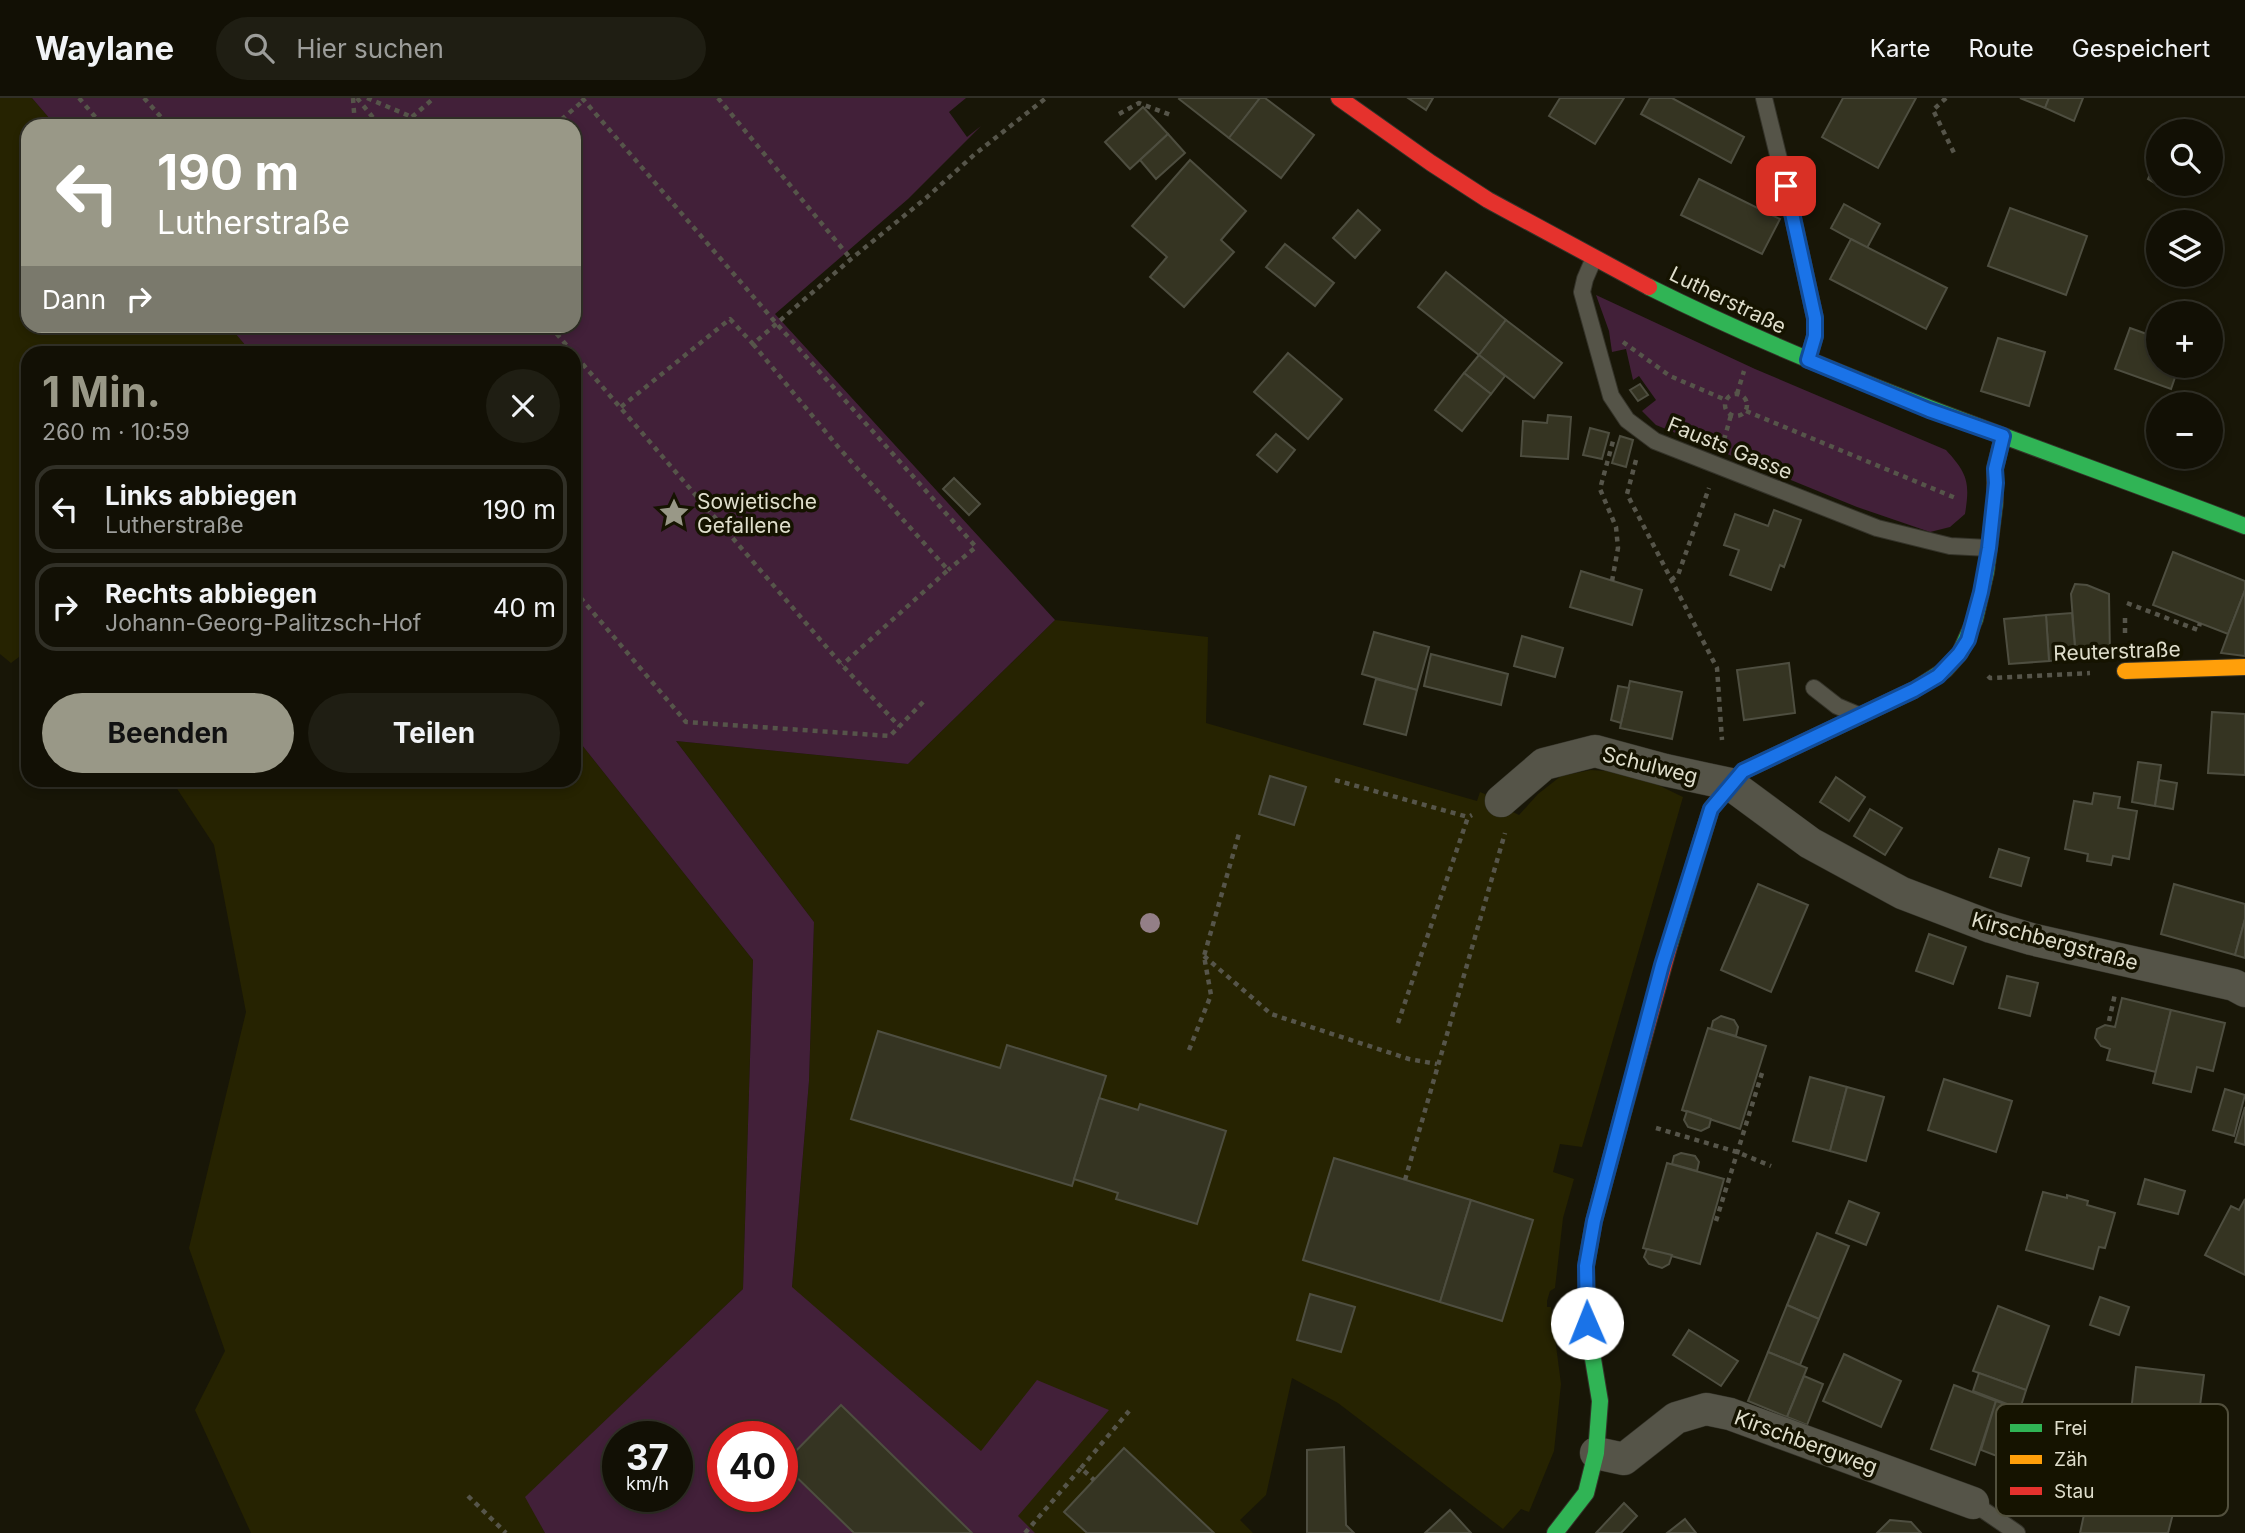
<!DOCTYPE html>
<html lang="de">
<head>
<meta charset="utf-8">
<style>
	:root { --surface:#121005; --page:#1f1e13; --text:#f1f3f6; --muted:#9c9d9a; --line:#313027; --accent:#999887 }
	body { margin:0; font-family:Inter,sans-serif; background:var(--page); color:var(--text); height:100vh; display:flex; flex-direction:column; font-size:26px; white-space:nowrap }
	* { box-sizing:border-box; margin:0 }
	p { font-size:23px; color:var(--muted) }
	.icon { flex:none; width:38px; height:38px; fill:none; stroke:currentColor; stroke-width:2; stroke-linecap:round; stroke-linejoin:round }
	.map { position:relative; flex:1; overflow:hidden }
	.details { position:absolute; left:21px; top:248px; width:560px; height:441px; display:flex; flex-direction:column; background:var(--surface); border-radius:21px; box-shadow:0 4px 10px #0003,0 0 0 2px var(--line) }
	.details>* { flex:none }
	.hud { position:absolute; left:21px; top:21px; width:560px; height:214px; border-radius:21px; box-shadow:0 4px 10px #0003,0 0 0 2px var(--line); background:#999887; color:#fff; overflow:hidden }
	.fabs { position:absolute; left:2146px; top:21px; display:grid; gap:14px }
	.fabs a { display:grid; place-items:center; width:77px; height:77px; border-radius:50%; background:var(--surface); box-shadow:0 4px 10px #0003,0 0 0 2px var(--line); font-size:35px }
	.speed { position:absolute; left:602px; top:1323px; display:flex; gap:14px; font-size:35px; font-weight:700; text-align:center }
	.speed>* { display:grid; place-content:center; width:91px; height:91px; border-radius:50%; background:var(--surface); box-shadow:0 4px 10px #0003,0 0 0 2px var(--line); line-height:1 }
	.speed small { font-size:18px; font-weight:400 }
	.speed .limit { border:10px solid #d22; background:#fff; color:#111 }
	.pin { position:absolute; display:grid; place-items:center; width:60px; height:60px; color:#fff; margin:-30px; border-radius:14px; box-shadow:0 4px 10px #0006 }
	.me { position:absolute; width:77px; margin:-38px; rotate:359deg; stroke-linejoin:round; filter:drop-shadow(0 0 5px #0008) }
	.turn { display:flex; align-items:center; gap:24px; height:147px; padding:0 21px; font-size:32px }
	.turn .icon { width:91px; height:91px; stroke-width:2.5 }
	.turn b { display:block; font-size:49px; line-height:60px }
	.then { display:flex; align-items:center; height:66px; padding:0 21px; background:#0003; gap:14px; font-size:26px }
	.round { display:grid; place-items:center; flex:none; width:74px; height:74px; border-radius:37px; background:var(--page) }
	.summary { display:flex; align-items:center; justify-content:space-between; height:119px; padding:0 21px }
	h1 { font-size:42px; font-weight:700; line-height:52px; color:var(--accent) }
	.cta { display:flex; gap:14px; margin-top:auto; padding:14px 21px }
	.cta a { flex:1; height:80px; border-radius:42px; background:var(--accent); color:#111; font-size:28px; font-weight:700; line-height:80px; text-align:center }
	.cta a+a { background:var(--page); color:var(--text) }
	ul { padding:0; list-style:none }
	li { display:flex; align-items:center; gap:21px; height:88px; margin:0 14px 10px; padding:0 7px; border:4px solid var(--line); border-radius:21px }
	li div { flex:1 }
	li b { display:block; font-size:26px }
	li em { font-style:normal }
	header { display:flex; align-items:center; gap:42px; box-sizing:border-box; height:98px; padding:0 35px; background:var(--surface); border-bottom:2px solid var(--line) }
	header strong { font-size:33px }
	nav { display:flex; gap:38px; margin-inline-start:auto; font-size:24px }
	.search { width:490px; height:63px; background:var(--page); display:flex; align-items:center; gap:18px; box-sizing:border-box; padding:0 24px; border-radius:38px; color:var(--muted); font-size:26px }
	.map>svg:first-child { display:block }
</style>
</head>
<body>
<header>
<strong>Waylane</strong>
<div class="search"><svg class="icon" aria-label="search" viewBox="0 0 24 24"><circle cx="10" cy="10" r="6"/><path d="M15 15l6 6"/></svg>Hier suchen</div>
<nav><a>Karte</a><a>Route</a><a>Gespeichert</a></nav>
</header>
<div class="map">
<svg width="2245" height="1435" viewBox="0 0 2245 1435">
	<rect width="100%" height="100%" fill="#181607"/>
	<!-- built -->
	<g fill="#262301" fill-rule="evenodd">
		<path d="M0 0H32L56 28H28V228H229L252 255 28 256V552L11 565 0 556Z"/>
		<path d="M1055 522 1208 539 1206 625 1477 703 1480 694 1501 703 1511 713 1519 717 1538 696 1561 678 1591 672 1622 674 1656 686 1683 699 1582 1049 1560 1046 1553 1074 1574 1081 1563 1120 1555 1190 1550 1193 1547 1203V1209H1551L1561 1286 1554 1353 1529 1414 1521 1411 1503 1431 1338 1305 1292 1280 1266 1397 1240 1422 1253 1435H564L618 1398H677V1339L792 1189 809 983 814 824 676 643 908 666ZM723 1339H782V1398H723Z"/>
		<path d="M574 637 753 862 743 1191 526 1399 545 1435H251L195 1312 225 1253 189 1150 246 914 214 747 172 683 574 682Z"/>
	</g>
	<!-- green -->
	<g fill="#422039" fill-rule="evenodd">
		<path d="M32 0H966L949 14 967 39 981 28 908 101 775 216 1055 522 908 666 676 643 814 824 809 983 792 1189 981 1353 1037 1282 1109 1312 1018 1418 1035 1435H972L841 1307 783 1366 854 1435H545L525 1399 743 1191 753 862 574 637V256L252 255 229 228H574V28H56ZM618 1339H677V1398H618ZM723 1339H782V1398H723Z"/>
		<path d="M1596 197 1755 271 1946 352C1968 376 1970 385 1965 416L1950 429 1930 434 1857 409 1656 327 1642 313 1656 302 1639 278 1633 282 1626 251 1612 254 1609 233Z"/>
	</g>
	<!-- building -->
	<g fill="#353422" stroke="#4e4e40" stroke-width="2">
		<path d="M1180 0H1260L1229 40 1179 1Z"/>
		<path d="M1260 0H1265L1314 37 1281 80 1229 40Z"/>
		<path d="M1408 0H1433L1426 12Z"/>
		<path d="M1560 0H1624L1595 46 1549 18Z"/>
		<path d="M1650 0H1672L1744 39 1731 65 1641 16Z"/>
		<path d="M1843 0H1916L1878 70 1822 39Z"/>
		<path d="M2020 0H2049L2045 10Z"/>
		<path d="M2049 0H2083L2074 23 2045 10Z"/>
		<path d="M1143 9 1168 36 1130 71 1105 44Z"/>
		<path d="M1168 36 1185 55 1156 81 1140 62Z"/>
		<path d="M2158 59V86H2185L2180 96 2155 85 2148 81Z"/>
		<path d="M1190 62 1246 113 1221 142 1234 154 1184 209 1150 179 1167 159 1132 128Z"/>
		<path d="M1699 81 1780 121 1762 156 1681 117Z"/>
		<path d="M1844 106 1880 126 1867 150 1831 130Z"/>
		<path d="M2010 110 2087 138 2066 197 1988 168Z"/>
		<path d="M1358 112 1380 132 1355 160 1333 140Z"/>
		<path d="M1851 141 1947 190 1926 231 1830 181Z"/>
		<path d="M1285 146 1334 185 1315 208 1266 169Z"/>
		<path d="M1446 174 1506 222 1479 257 1418 209Z"/>
		<path d="M1506 222 1562 265 1534 300 1479 257Z"/>
		<path d="M2130 230 2158 240V268H2179L2171 291 2115 271Z"/>
		<path d="M1998 240 2045 254 2029 308 1981 293Z"/>
		<path d="M1288 255 1342 301 1308 341 1254 294Z"/>
		<path d="M1479 257 1505 278 1491 296 1464 275Z"/>
		<path d="M1464 275 1491 296 1462 333 1435 312Z"/>
		<path d="M1640 286 1648 297 1638 303 1630 292Z"/>
		<path d="M1548 317 1571 319 1568 361 1521 358 1523 323 1547 325Z"/>
		<path d="M1590 330 1609 335 1602 361 1583 357Z"/>
		<path d="M1276 336 1295 352 1277 374 1257 357Z"/>
		<path d="M1620 338 1633 342 1626 369 1612 365Z"/>
		<path d="M954 380 980 406 969 417 943 391Z"/>
		<path d="M1774 412 1801 422 1784 469 1780 467 1771 492 1730 477 1739 452 1724 447 1735 416 1768 428Z"/>
		<path d="M2173 454 2245 483V492L2228 536 2153 507Z"/>
		<path d="M1581 473 1642 492 1632 527 1570 509Z"/>
		<path d="M2075 486 2087 487 2109 496 2110 560 2076 561 2071 496Z"/>
		<path d="M2245 492V558L2221 555 2228 536Z"/>
		<path d="M2072 515 2076 561 2049 563 2046 517Z"/>
		<path d="M2046 517 2049 563 2009 566 2004 521Z"/>
		<path d="M1374 534 1429 549 1417 592 1362 576Z"/>
		<path d="M1522 538 1563 550 1555 579 1514 568Z"/>
		<path d="M1431 556 1508 576 1501 607 1424 588Z"/>
		<path d="M1789 565 1795 615 1744 622 1737 572Z"/>
		<path d="M1376 581 1417 592 1406 637 1364 626Z"/>
		<path d="M1630 583 1682 594 1672 641 1620 630Z"/>
		<path d="M1618 588 1629 590 1621 625 1611 622Z"/>
		<path d="M2212 614 2245 616V677L2208 675Z"/>
		<path d="M2138 664 2161 667 2155 708 2132 704Z"/>
		<path d="M1270 678 1306 689 1294 727 1259 716Z"/>
		<path d="M1836 679 1865 699 1849 723 1820 704Z"/>
		<path d="M2159 682 2177 685 2173 711 2155 708Z"/>
		<path d="M2094 695 2120 699 2118 710 2137 713 2129 761 2113 758 2111 767 2087 763 2088 756 2065 751 2074 703 2092 706Z"/>
		<path d="M1870 711 1902 730 1885 757 1854 738Z"/>
		<path d="M1999 751 2029 760 2021 788 1990 779Z"/>
		<path d="M1758 786 1808 807 1771 894 1721 872Z"/>
		<path d="M2174 786 2245 806V821L2235 857 2161 836Z"/>
		<path d="M2245 821V860L2235 857Z"/>
		<path d="M1929 836 1966 849 1953 886 1916 873Z"/>
		<path d="M2007 878 2038 885 2030 918 1999 910Z"/>
		<path d="M2122 900 2171 912 2156 974 2107 962 2110 951 2101 948 2095 940 2097 931 2105 927 2115 929Z"/>
		<path d="M2171 912 2225 925 2213 973 2197 969 2191 994 2153 985Z"/>
		<path d="M1721 918 1734 922 1738 929 1736 938 1711 931 1713 923Z"/>
		<path d="M1708 930 1766 948 1740 1031 1682 1012Z"/>
		<path d="M878 933 1000 970 1007 947 1106 978 1072 1088 851 1021Z"/>
		<path d="M1810 979 1847 989 1830 1053 1793 1043Z"/>
		<path d="M1944 981 2012 1003 1996 1054 1928 1032Z"/>
		<path d="M1847 989 1884 999 1866 1063 1830 1053Z"/>
		<path d="M2225 991 2245 997 2234 1038 2213 1032Z"/>
		<path d="M1099 1000 1138 1012 1140 1006 1226 1033 1197 1126 1116 1101 1118 1095 1074 1081Z"/>
		<path d="M2245 1009V1047L2235 1044Z"/>
		<path d="M1687 1013 1711 1021 1709 1029 1701 1033 1688 1029 1684 1022Z"/>
		<path d="M1681 1055 1695 1058 1699 1064 1697 1073 1672 1066 1674 1058Z"/>
		<path d="M1334 1060 1471 1102 1440 1204 1303 1162Z"/>
		<path d="M1667 1065 1724 1081 1700 1166 1643 1150Z"/>
		<path d="M2145 1081 2185 1093 2178 1116 2138 1106Z"/>
		<path d="M2043 1094 2067 1100V1097L2088 1103 2087 1107 2115 1115 2105 1150 2099 1149 2093 1171 2026 1152Z"/>
		<path d="M2245 1101V1177L2205 1157 2231 1108 2239 1112Z"/>
		<path d="M1471 1102 1533 1122 1502 1223 1440 1204Z"/>
		<path d="M1849 1103 1879 1115 1866 1147 1836 1135Z"/>
		<path d="M1817 1135 1849 1148 1819 1221 1787 1207Z"/>
		<path d="M1647 1151 1672 1157 1669 1166 1662 1170 1649 1166 1644 1159Z"/>
		<path d="M1310 1196 1355 1209 1341 1254 1297 1242Z"/>
		<path d="M2100 1199 2129 1209 2119 1237 2090 1227Z"/>
		<path d="M1787 1207 1819 1221 1800 1267 1768 1254Z"/>
		<path d="M1998 1208 2049 1228 2026 1292 1973 1273Z"/>
		<path d="M1689 1232 1738 1263 1721 1288 1673 1257Z"/>
		<path d="M1768 1254 1807 1270 1787 1319 1748 1303Z"/>
		<path d="M1844 1256 1901 1283 1881 1329 1823 1303Z"/>
		<path d="M2136 1269 2204 1277 2197 1331 2130 1323Z"/>
		<path d="M1979 1275 2026 1292 2020 1311 1973 1293Z"/>
		<path d="M1804 1278 1823 1286 1807 1327 1787 1319Z"/>
		<path d="M1954 1287 1996 1303 1975 1367 1931 1351Z"/>
		<path d="M1996 1303 2020 1311 2002 1360 1981 1352Z"/>
		<path d="M841 1307 972 1435H854L783 1366Z"/>
		<path d="M1344 1349 1346 1427 1354 1435H1307V1352Z"/>
		<path d="M1124 1350 1214 1435H1087L1064 1414Z"/>
		<path d="M2091 1384 2176 1404 2168 1435H2080Z"/>
		<path d="M1624 1405 1637 1418 1621 1435H1596Z"/>
		<path d="M1450 1412 1471 1435H1425Z"/>
		<path d="M1685 1421 1696 1435H1667Z"/>
		<path d="M1890 1422 1911 1424 1921 1435H1877Z"/>
	</g>
	<g fill="none" stroke-linecap="round" stroke-linejoin="round">
		<!-- lane casing -->
		<g stroke="#343329" stroke-width="18">
			<g id="lane">
				<path d="M1764 0 1791 110 1815 220V238L1808 262"/>
				<path d="M1594 160 1585 181 1582 194 1611 298 1627 322 1655 343 1877 430 1950 448 1989 450"/>
				<path d="M1814 590 1837 608 1856 616"/>
				<path d="M1973 1405 2017 1435"/>
			</g>
		</g>
		<!-- street casing -->
		<g stroke="#343329" stroke-width="33">
			<g id="street">
				<path d="M1501 703 1544 666 1595 653 1665 672 1730 686 1810 745 1902 795 1991 829 2031 841 2234 887 2245 893"/>
				<path d="M1596 1355 1624 1361 1676 1320 1706 1311 1730 1316 1973 1405"/>
			</g>
		</g>
		<!-- fast casing -->
		<g stroke="#343329" stroke-width="18">
			<g id="fast">
				<path d="M1649 189C1841 285 2045 351 2245 428"/>
				<path d="M1670 845 1711 711 1743 673 1914 592 1945 572 1960 555 1975 521 1986 474 1995 404V370L2003 338"/>
				<path d="M1555 1435 1586 1395 1596 1355 1600 1303 1587 1225 1586 1168 1594 1123 1624 1011"/>
			</g>
		</g>
		<!-- slow casing -->
		<g stroke="#343329" stroke-width="18">
			<path id="slow" d="M2125 573 2245 569"/>
		</g>
		<!-- jam casing -->
		<g stroke="#343329" stroke-width="18">
			<g id="jam">
				<path d="M1339 0 1431 65 1488 102 1649 189"/>
				<path d="M1624 1011 1670 845"/>
			</g>
		</g>
		<!-- path -->
		<g stroke="#56554a" stroke-width="4.5" stroke-dasharray="5 5" stroke-linecap="butt">
			<path d="M79 0 103 28"/>
			<path d="M144 0 169 28"/>
			<path d="M353 0 355 28"/>
			<path d="M357 0 380 28"/>
			<path d="M367 0 412 19 420 28"/>
			<path d="M582 0 776 225 976 449 948 472"/>
			<path d="M718 0 851 161"/>
			<path d="M1946 0 1933 12 1956 59"/>
			<path d="M1119 16 1139 5 1171 17"/>
			<path d="M412 19 434 0"/>
			<path d="M554 28 584 2"/>
			<path d="M550 228 842 567 899 628"/>
			<path d="M1623 244 1670 278 1726 302"/>
			<path d="M753 246 839 350 948 472 842 567"/>
			<path d="M557 256 567 247"/>
			<circle cx="1736" cy="307" r="11"/>
			<path d="M1737 296 1744 273"/>
			<path d="M621 309 730 221 753 246 851 161 926 100 975 56 1046 0"/>
			<path d="M1746 313 1958 401"/>
			<path d="M1724 342 1731 317"/>
			<path d="M1636 362 1627 396 1717 570 1722 642"/>
			<path d="M1671 482 1678 477 1709 390"/>
			<path d="M1612 483 1618 450 1616 429 1600 391 1613 343"/>
			<path d="M574 492 686 624 890 638 926 601"/>
			<path d="M2127 505 2198 532 2200 525"/>
			<path d="M2125 520V537"/>
			<path d="M1988 578 1990 580 2090 575"/>
			<path d="M1335 682 1468 719"/>
			<path d="M1204 858 1271 916 1409 961 1437 966"/>
			<path d="M2109 923 2115 896"/>
			<path d="M1398 925 1468 719 1472 717"/>
			<path d="M1189 952 1211 897 1204 858 1240 732"/>
			<path d="M1656 1030 1737 1054 1771 1068"/>
			<path d="M1405 1082 1505 735"/>
			<path d="M1716 1123 1762 975"/>
			<path d="M1081 1370 1129 1313"/>
			<path d="M468 1398 506 1435"/>
			<path d="M1025 1435 1081 1370 1094 1382"/>
		</g>
		<!-- lane -->
		<use href="#lane" stroke="#555448" stroke-width="16"/>
		<!-- street -->
		<use href="#street" stroke="#555448" stroke-width="32"/>
		<!-- fast -->
		<use href="#fast" stroke="#30b455" stroke-width="16"/>
		<!-- slow -->
		<use href="#slow" stroke="#ff9f0a" stroke-width="16"/>
		<!-- jam -->
		<use href="#jam" stroke="#e5322d" stroke-width="16"/>
	</g>
	<!-- trees -->
	<circle fill="#937f87" cx="1150" cy="825" r="10"/>
	<g fill="none" stroke-linecap="round" stroke-linejoin="round">
		<!-- route casing -->
		<g stroke="#114b97" stroke-width="18">
			<path id="route" d="M1587 1225 1586 1168 1594 1123 1662 867 1711 711 1743 673 1914 592 1938 578 1959 556 1968 542 1981 494 1989 450 1996 385 1995 371 2003 338 1929 312 1808 262 1815 238V220L1786 88"/>
		</g>
		<!-- route -->
		<use href="#route" stroke="#1a73e8" stroke-width="12"/>
	</g>
	<!-- icons -->
	<defs>
		<g id="sight-bare" transform="scale(2.415)"><path d="M0-6L1.8-2.2L6-1.7L2.9 1.2L3.7 5.4L0 3.3L-3.7 5.4L-2.9 1.2L-6-1.7L-1.8-2.2Z" fill="#999887" stroke="#151300" stroke-width="2.5" paint-order="stroke"/></g>
	</defs>
	<g fill-rule="evenodd">
		<use href="#sight-bare" x="674" y="415"/>
	</g>
	<g text-anchor="middle" dominant-baseline="central" stroke-width="7" stroke-linejoin="round" paint-order="stroke">
		<!-- street labels -->
		<g font-size="21" fill="#dfdecc" stroke="#151300">
			<text transform="translate(1728 202) rotate(26)">Lutherstraße</text>
			<text transform="translate(1730 350) rotate(22)">Fausts Gasse</text>
			<text transform="translate(2117 553) rotate(-2)">Reuterstraße</text>
			<text transform="translate(1650 667) rotate(14)">Schulweg</text>
			<text transform="translate(2055 843) rotate(15)">Kirschbergstraße</text>
			<text transform="translate(1806 1344) rotate(20)">Kirschbergweg</text>
		</g>
		<!-- poi labels -->
		<g font-size="21" fill="#dfdecc" stroke="#151300" text-anchor="start">
			<text x="697" y="403">Sowjetische<tspan x="697" dy="24">Gefallene</tspan></text>
		</g>
	</g>
	<!-- legend -->
	<rect x="1996" y="1306" width="232" height="112" rx="10" fill="#151300" stroke="#52503d" stroke-width="2"/>
	<rect x="2010" y="1326" width="32" height="8" fill="#30b455"/>
	<rect x="2010" y="1357" width="32" height="9" fill="#ff9f0a"/>
	<rect x="2010" y="1389" width="32" height="8" fill="#e5322d"/>
	<g font-size="19" fill="#dfdecc">
		<text x="2054" y="1337">Frei</text>
		<text x="2054" y="1368">Zäh</text>
		<text x="2054" y="1400">Stau</text>
	</g>
</svg>
<div class="fabs">
<a><svg class="icon" aria-label="search" viewBox="0 0 24 24"><circle cx="10" cy="10" r="6"/><path d="M15 15l6 6"/></svg></a>
<a><svg class="icon" aria-label="layers" viewBox="0 0 24 24"><path d="M12 4l9 5-9 5-9-5zM3 14l9 5 9-5"/></svg></a>
<a>+</a>
<a>−</a>
</div>
<div class="speed"><div>37<small>km/h</small></div><div class="limit">40</div></div>
<div class="pin" style="left:1786px;top:88px;background:#d93025"><svg class="icon" aria-label="arrive" viewBox="0 0 24 24"><path d="M6 21V4h12l-3 4 3 4H6"/></svg></div>
<svg class="me" style="left:1587px;top:1225px" viewBox="-20 -20 40 40"><circle r="19" fill="#fff"/><path d="M0-13L10 11 0 6-10 11z" fill="#1a73e8"/></svg>
<div class="hud">
<div class="turn"><svg class="icon" aria-label="left" viewBox="0 0 24 24"><path d="M17 20v-9H6M10 6l-5 5 5 5"/></svg><div><b>190 m</b>Lutherstraße</div></div>
<div class="then">Dann<svg class="icon" aria-label="right" viewBox="0 0 24 24"><path d="M7 20v-9h11M14 6l5 5-5 5"/></svg></div>
</div>
<section class="details">
<div class="summary"><div><h1>1 Min.</h1><p>260 m · 10:59</p></div><a class="round"><svg class="icon" aria-label="close" viewBox="0 0 24 24"><path d="M6 6l12 12M18 6L6 18"/></svg></a></div>
<ul>
<li><svg class="icon" aria-label="left" viewBox="0 0 24 24"><path d="M17 20v-9H6M10 6l-5 5 5 5"/></svg><div><b>Links abbiegen</b><p>Lutherstraße</p></div><em>190 m</em></li>
<li><svg class="icon" aria-label="right" viewBox="0 0 24 24"><path d="M7 20v-9h11M14 6l5 5-5 5"/></svg><div><b>Rechts abbiegen</b><p>Johann-Georg-Palitzsch-Hof</p></div><em>40 m</em></li>
</ul>
<div class="cta"><a>Beenden</a><a>Teilen</a></div>
</section>
</div>
</body>
</html>
